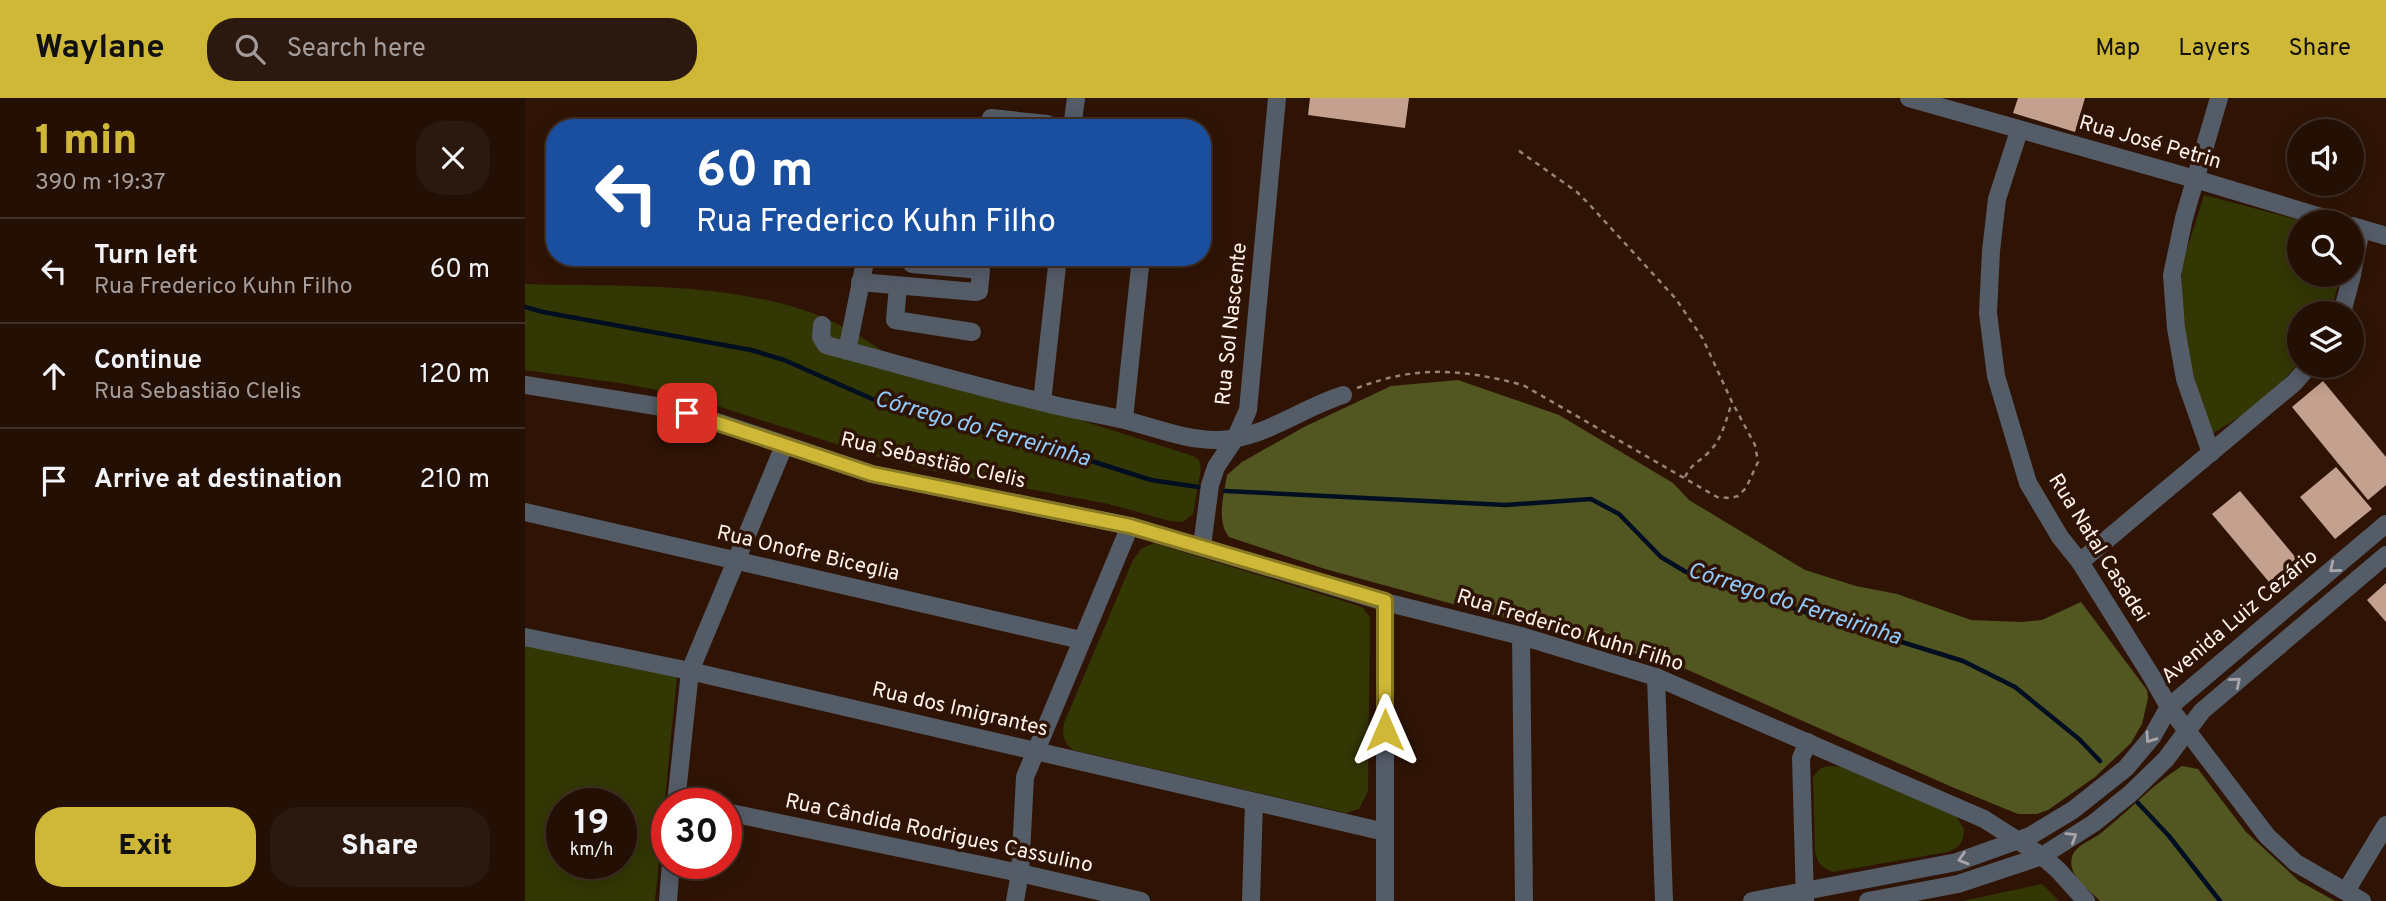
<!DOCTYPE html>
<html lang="en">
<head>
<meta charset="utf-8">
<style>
	:root { --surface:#230f04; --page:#2b180e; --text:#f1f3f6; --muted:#a39c9a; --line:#402f26; --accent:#cfb837 }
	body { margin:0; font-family:Overpass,sans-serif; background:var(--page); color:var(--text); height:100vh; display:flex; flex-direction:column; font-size:26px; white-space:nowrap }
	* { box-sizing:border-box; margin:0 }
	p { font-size:23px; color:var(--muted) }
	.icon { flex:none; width:38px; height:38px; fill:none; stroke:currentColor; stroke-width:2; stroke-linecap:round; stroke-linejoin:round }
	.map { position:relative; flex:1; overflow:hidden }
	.drawer { display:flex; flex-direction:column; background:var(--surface); width:525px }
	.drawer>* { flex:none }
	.guide { position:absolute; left:21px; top:21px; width:665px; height:147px; border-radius:28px; box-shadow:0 4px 18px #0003,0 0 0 2px var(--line); background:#1a4fa0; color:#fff; overflow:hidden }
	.fabs { position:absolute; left:1762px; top:21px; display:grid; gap:14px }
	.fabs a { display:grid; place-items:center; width:77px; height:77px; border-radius:50%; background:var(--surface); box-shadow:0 4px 18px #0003,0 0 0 2px var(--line); font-size:35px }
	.speed { position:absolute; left:21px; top:690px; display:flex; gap:14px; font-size:35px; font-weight:700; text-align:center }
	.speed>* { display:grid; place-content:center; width:91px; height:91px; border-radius:50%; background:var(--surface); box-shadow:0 4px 18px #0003,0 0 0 2px var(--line); line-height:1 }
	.speed small { font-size:18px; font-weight:400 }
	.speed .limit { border:10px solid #d22; background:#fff; color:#111 }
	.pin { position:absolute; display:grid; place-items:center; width:60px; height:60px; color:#fff; margin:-30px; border-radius:14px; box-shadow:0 4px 10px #0006 }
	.me { position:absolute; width:77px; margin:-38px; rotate:0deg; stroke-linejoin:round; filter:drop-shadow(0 0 5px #0008) }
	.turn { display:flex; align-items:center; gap:24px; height:147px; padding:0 35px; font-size:32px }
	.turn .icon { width:91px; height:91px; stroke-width:2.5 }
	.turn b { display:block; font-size:49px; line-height:60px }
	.round { display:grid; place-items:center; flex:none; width:74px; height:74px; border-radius:28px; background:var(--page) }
	.headline { display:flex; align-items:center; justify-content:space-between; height:119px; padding:0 35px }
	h1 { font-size:42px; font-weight:800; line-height:52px; color:var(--accent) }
	.action { display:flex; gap:14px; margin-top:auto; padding:14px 35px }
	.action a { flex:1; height:80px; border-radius:28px; background:var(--accent); color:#111; font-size:28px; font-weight:800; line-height:80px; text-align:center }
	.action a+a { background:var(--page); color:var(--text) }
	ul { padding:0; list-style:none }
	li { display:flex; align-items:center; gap:21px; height:105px; padding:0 35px; border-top:2px solid var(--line) }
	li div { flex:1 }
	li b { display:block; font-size:26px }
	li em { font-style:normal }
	header { display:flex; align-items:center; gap:42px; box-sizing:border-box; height:98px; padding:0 35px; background:var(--accent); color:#111 }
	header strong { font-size:33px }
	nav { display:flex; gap:38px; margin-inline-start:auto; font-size:24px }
	.search { width:490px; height:63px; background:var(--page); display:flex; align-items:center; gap:18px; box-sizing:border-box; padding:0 24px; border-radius:28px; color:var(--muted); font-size:26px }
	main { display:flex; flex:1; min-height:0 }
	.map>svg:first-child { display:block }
</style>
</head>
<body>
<header>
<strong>Waylane</strong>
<div class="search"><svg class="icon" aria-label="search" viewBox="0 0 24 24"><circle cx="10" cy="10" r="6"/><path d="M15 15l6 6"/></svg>Search here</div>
<nav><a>Map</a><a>Layers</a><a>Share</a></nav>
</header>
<main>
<section class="drawer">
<div class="headline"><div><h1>1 min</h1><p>390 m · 19:37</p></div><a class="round"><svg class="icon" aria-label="close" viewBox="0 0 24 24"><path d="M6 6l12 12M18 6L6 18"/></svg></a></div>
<ul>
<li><svg class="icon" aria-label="left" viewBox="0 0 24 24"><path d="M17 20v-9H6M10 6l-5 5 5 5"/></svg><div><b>Turn left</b><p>Rua Frederico Kuhn Filho</p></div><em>60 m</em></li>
<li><svg class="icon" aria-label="ahead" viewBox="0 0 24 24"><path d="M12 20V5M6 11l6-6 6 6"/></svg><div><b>Continue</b><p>Rua Sebastião Clelis</p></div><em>120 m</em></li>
<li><svg class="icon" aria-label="arrive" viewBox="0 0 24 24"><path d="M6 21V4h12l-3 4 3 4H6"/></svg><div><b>Arrive at destination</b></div><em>210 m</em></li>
</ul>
<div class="action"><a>Exit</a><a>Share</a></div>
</section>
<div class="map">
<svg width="1861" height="803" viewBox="0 0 1861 803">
	<rect width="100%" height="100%" fill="#2f1405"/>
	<!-- green -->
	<g fill="#333704" fill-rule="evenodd">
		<path d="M1679 97 1781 124H1774V177H1816L1805 215H1774V264L1751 291 1730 309 1687 336C1669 285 1653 231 1657 176 1659 153 1673 120 1679 97Z"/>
		<path d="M0 186C96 189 199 183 290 216 321 228 347 245 373 264L668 358 674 362 676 370 668 416 658 424 645 423 584 406 404 372 339 355 158 297 101 286 0 272Z"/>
		<path d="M629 445 831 507 838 510 845 519 843 693 834 711 821 715 548 652C538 644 537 638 539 625L608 462 616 451Z"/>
		<path d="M0 545 152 578 130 803H0ZM37 705H96V765H37Z"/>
		<path d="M1304 668 1317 669 1431 718 1439 731C1439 743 1434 751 1422 754L1308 774C1297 769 1292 766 1290 753L1288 679 1296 670Z"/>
		<path d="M1517 786 1534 803H1438Z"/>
	</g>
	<!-- forest -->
	<g fill="#525721">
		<path d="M933 282 1034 317 1148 385 1164 402 1280 472 1331 488 1372 496 1446 522 1497 524 1517 522 1556 504 1622 592 1623 600 1617 626 1606 645 1570 679 1523 712 1512 716H1493L1427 689 1154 568 800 471 704 439C691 423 699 397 702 377L717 364 779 329 866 288Z"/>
		<path d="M1657 668 1673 671 1721 734 1774 783 1810 803H1575C1564 791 1542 778 1547 759 1550 747 1568 742 1576 735 1604 713 1628 686 1657 668Z"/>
	</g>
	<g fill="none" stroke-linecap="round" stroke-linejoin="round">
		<!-- stream -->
		<g stroke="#000e21" stroke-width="4.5">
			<path d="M0 209 18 214 226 252 259 262 370 311 395 315 418 324 535 353 626 382 673 389"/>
			<path d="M700 393 981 407 1066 401 1094 416 1136 459 1161 474 1196 488 1438 563 1490 589 1554 641 1575 663"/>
			<path d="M1613 705 1644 738 1695 803"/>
		</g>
	</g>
	<!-- building -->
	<g fill="#c4a08e">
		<path d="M785 0H884L880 30 783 17Z"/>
		<path d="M1493 0H1560L1550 34 1488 15Z"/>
		<path d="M1798 283 1861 359V387L1843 402 1767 309Z"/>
		<path d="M1811 369 1847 411 1810 441 1775 399Z"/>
		<path d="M1715 393 1772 461 1744 484 1687 416Z"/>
		<path d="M1861 485V524L1842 502Z"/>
	</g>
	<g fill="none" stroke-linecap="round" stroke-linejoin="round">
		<!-- path -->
		<g stroke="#978479" stroke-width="2.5" stroke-dasharray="5 5" stroke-linecap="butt">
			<path d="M832 290C893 267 936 271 998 287L1192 399 1205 400 1213 398 1221 390 1233 364 1230 347 1207 304 1178 241 1151 201 1063 105 1052 94 990 50"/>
			<path d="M1160 379C1167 365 1173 365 1183 355 1197 342 1201 322 1207 304"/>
		</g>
		<!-- minor -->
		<g stroke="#545c68" stroke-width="18">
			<path d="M1384 0 1670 81 1813 124"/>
			<path d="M465 30 466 20 522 26"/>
			<path d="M547 30 551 0"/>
			<path d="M1494 33 1472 101 1466 153 1463 215 1471 278 1503 385 1535 439 1555 464 1627 579 1644 609 1742 738 1771 765 1837 803"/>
			<path d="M1827 128 1861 138"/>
			<path d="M1827 176 1836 131"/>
			<path d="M335 184 451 194 454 193 456 172 387 166"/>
			<path d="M373 188 370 222 447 234"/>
			<path d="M1817 215 1827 177"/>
			<path d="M297 227 296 239 301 247C373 266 445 287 517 304 543 311 569 315 595 321 627 328 660 343 694 342 739 341 776 310 818 297"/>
			<path d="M322 253 341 159"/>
			<path d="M0 287 143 310 198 326 347 376 605 428 860 504 996 538 1131 579 1459 721 1517 758 1533 772 1561 803"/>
			<path d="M517 304 533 159"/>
			<path d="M599 321 616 159"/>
			<path d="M1686 355 1660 281 1651 230 1647 177 1659 120 1694 0"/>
			<path d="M0 414 556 542"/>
			<path d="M677 448 685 387 691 369 711 339 723 312 752 0"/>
			<path d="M1555 464 1769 285 1784 268"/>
			<path d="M996 538 999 803"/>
			<path d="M0 539 165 573 860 734"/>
			<path d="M1131 579 1139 803"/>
			<path d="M151 705 165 573 259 348"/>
			<path d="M201 714 495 775 616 803"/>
			<path d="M1821 793 1861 727"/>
			<path d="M143 803 146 765"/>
			<path d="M490 803 495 775 500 679 605 428"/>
			<path d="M726 803 729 704"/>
			<path d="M860 803V504"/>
			<path d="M1227 803 1432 764 1505 738 1548 712 1601 670 1627 639 1644 609 1861 426"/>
			<path d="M1280 803 1276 660 1283 644"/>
			<path d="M1343 803 1433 786 1517 758 1569 725 1606 695 1641 661 1677 613 1861 457"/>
		</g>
	</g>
	<!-- one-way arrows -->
	<defs><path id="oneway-chevron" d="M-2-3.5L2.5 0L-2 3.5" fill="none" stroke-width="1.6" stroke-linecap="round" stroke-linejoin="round" transform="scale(1.75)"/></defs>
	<g stroke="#a8a6aa">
		<use href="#oneway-chevron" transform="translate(1809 470) rotate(140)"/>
		<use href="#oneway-chevron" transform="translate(1711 584) rotate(-40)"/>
		<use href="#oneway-chevron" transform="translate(1625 640) rotate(125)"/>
		<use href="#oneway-chevron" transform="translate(1547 739) rotate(-32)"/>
		<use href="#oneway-chevron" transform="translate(1438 761) rotate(163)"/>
	</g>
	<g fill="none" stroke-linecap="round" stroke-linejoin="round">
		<!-- route casing -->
		<g stroke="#877824" stroke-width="18">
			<path id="route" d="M162 315 347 376 605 428 860 503V632"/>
		</g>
		<!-- route -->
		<use href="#route" stroke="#cfb837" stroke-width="12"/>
	</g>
	<g text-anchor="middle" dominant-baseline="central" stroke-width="7" stroke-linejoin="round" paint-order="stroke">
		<!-- street labels -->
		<g font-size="21" fill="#fdf1eb" stroke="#2f1405">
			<text transform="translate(1625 45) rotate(16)">Rua José Petrin</text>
			<text transform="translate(707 226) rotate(-84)">Rua Sol Nascente</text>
			<text transform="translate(408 363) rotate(13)">Rua Sebastião Clelis</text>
			<text transform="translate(1573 450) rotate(58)">Rua Natal Casadei</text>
			<text transform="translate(283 456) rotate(13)">Rua Onofre Biceglia</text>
			<text transform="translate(1715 519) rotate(-40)">Avenida Luiz Cezário</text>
			<text transform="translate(1045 533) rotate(17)">Rua Frederico Kuhn Filho</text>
			<text transform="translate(435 612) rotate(13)">Rua dos Imigrantes</text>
			<text transform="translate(414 736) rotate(12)">Rua Cândida Rodrigues Cassulino</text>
		</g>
		<!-- water labels -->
		<g font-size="23" font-style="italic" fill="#90cafd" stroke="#2f1405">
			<text transform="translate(457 332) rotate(16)">Córrego do Ferreirinha</text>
			<text transform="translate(1269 507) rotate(18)">Córrego do Ferreirinha</text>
		</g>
	</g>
</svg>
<div class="fabs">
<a><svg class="icon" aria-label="sound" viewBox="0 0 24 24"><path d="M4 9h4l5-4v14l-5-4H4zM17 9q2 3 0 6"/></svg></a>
<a><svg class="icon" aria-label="search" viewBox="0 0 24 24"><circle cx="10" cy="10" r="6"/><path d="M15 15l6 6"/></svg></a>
<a><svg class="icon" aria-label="layers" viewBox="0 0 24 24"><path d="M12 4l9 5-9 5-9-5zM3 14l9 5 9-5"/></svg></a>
</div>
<div class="speed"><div>19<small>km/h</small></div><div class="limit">30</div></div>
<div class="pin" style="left:162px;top:315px;background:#d93025"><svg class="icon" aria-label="arrive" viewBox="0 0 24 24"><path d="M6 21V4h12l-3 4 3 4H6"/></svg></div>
<svg class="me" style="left:860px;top:632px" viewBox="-20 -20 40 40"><path d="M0-17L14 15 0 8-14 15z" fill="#cfb837" stroke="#fff" stroke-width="4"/></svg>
<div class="guide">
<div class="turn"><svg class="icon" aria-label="left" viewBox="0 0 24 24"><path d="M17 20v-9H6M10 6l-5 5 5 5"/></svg><div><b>60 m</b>Rua Frederico Kuhn Filho</div></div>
</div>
</div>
</main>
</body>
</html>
